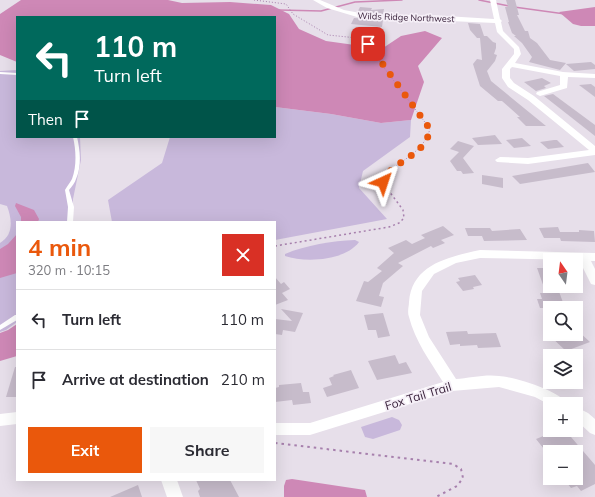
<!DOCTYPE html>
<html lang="en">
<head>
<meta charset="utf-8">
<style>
	:root { --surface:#fff; --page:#f7f7f7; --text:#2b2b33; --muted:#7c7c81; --line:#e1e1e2; --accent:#ea580c }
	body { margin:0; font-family:Mulish,sans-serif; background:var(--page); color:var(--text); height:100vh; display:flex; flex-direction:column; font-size:15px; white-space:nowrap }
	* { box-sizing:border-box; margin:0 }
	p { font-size:13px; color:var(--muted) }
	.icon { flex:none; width:22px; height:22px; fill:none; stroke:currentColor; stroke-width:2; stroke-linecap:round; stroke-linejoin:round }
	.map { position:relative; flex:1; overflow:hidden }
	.side { position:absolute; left:16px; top:221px; width:260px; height:260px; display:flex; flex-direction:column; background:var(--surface); border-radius:0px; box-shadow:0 4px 16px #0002 }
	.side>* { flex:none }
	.hud { position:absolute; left:16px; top:16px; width:260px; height:122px; border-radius:0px; box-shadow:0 4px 16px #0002; background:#00695c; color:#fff; overflow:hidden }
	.needle { width:26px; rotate:346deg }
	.tools { position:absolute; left:543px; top:253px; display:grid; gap:8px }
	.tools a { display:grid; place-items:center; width:40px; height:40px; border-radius:0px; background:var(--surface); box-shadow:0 4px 16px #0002; font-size:20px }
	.pin { position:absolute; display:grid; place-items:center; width:34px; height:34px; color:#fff; margin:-17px; border-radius:8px; box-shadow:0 2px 6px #0006 }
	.me { position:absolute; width:44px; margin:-22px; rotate:42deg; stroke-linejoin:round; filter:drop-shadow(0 0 3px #0008) }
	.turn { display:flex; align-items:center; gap:14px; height:84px; padding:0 12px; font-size:18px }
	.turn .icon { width:52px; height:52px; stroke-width:2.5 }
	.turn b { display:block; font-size:28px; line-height:34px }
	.then { display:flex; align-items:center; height:38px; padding:0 12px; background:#0003; gap:8px; font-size:15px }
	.round { display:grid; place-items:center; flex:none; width:42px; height:42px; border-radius:0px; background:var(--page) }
	.headline { display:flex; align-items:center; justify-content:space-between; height:68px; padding:0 12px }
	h1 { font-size:24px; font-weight:700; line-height:30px; color:var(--accent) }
	.action { display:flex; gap:8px; margin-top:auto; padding:8px 12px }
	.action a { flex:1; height:46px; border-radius:0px; background:var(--accent); color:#fff; font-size:16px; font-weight:700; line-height:46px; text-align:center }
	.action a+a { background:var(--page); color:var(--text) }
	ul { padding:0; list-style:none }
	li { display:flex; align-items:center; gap:12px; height:60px; padding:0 12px; border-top:1px solid var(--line) }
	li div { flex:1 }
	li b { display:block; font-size:15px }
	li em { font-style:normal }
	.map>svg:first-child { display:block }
</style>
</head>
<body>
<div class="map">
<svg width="595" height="497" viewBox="0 0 595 497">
	<rect width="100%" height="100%" fill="#e7dfea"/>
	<!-- green -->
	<g fill="#c8b8db">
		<path d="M17 70V137H80L81 160 73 199V222H17V322L6 330 0 332V243C14 235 12 219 7 206L0 204V71Z"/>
		<path d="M275 107 331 114 381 123 411 120 410 137 363 171 359 188 387 219 275 240V222H112L108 200 162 163 170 137H275Z"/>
		<path d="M355 240 359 242C345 261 305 263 285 256V254C306 245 332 241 355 240Z"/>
		<path d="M392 417 399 420 402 425 400 430 373 439 365 437 361 427Z"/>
	</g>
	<!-- water -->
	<g fill="#ce88b6">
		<path d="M21 0H168L182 3 230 2 271 5 289 14 299 29 326 41 369 47 383 48 401 36 425 31 442 38 418 66 424 82 411 120 381 123 331 114 275 107V17H17V62L0 55V14Z"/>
		<path d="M595 7V26H581L573 24 559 12Z"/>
		<path d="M16 203 34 210 39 219 38 222H21V217L15 206Z"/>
		<path d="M17 234V273L0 278V249L8 244Z"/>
		<path d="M17 324V356L0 361V333L8 330Z"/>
		<path d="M292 479 365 490 367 497H284V486L286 480Z"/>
	</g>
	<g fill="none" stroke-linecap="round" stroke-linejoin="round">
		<!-- stream -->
		<g stroke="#ce88b6" stroke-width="1.5">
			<path d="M479 0 509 6"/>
			<path d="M514 7 565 14"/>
			<path d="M279 10 321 11 355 2 402 0"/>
		</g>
	</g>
	<!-- building -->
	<g fill="#c7bccb">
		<path d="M506 0H515L519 15H517L525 31H528L530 38 537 43 550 60 566 63 560 70 529 62 532 57 522 43 514 36H516L512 33 508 22H509L505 7H508Z"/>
		<path d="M360 7 372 8 371 10 384 9 383 14 358 11Z"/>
		<path d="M354 18 383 20 382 27 351 24Z"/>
		<path d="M468 23 480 24 484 36H487L493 42 496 43V48L494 54 497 55 495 61 487 71 491 81 546 126H526L517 117H520L502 101H498L480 86 473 64 477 59 482 60 480 38H477L470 30Z"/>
		<path d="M591 62 595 65V69L574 71 566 64Z"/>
		<path d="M542 78 551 83 544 86 546 88 536 91 524 82Z"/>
		<path d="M591 84 595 87V97L579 85Z"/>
		<path d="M553 94 595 125V136L544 96Z"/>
		<path d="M495 135 502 144 478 145 472 138Z"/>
		<path d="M522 138 531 146 514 148 506 140Z"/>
		<path d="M554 140H557L564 147 548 149 540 142Z"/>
		<path d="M458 141 474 146 463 158 474 173 463 174 461 171H457L450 161 459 152 450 149Z"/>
		<path d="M588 163 595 172 520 184 512 176Z"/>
		<path d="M482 175 503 178V188L482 184Z"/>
		<path d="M443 226 454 235 441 240 445 243 433 248 431 246 398 263 403 266 383 283 379 296 384 297 381 307 356 301 364 281 368 282 382 271 377 268 394 253 388 248 406 240 412 244 425 238 421 235Z"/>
		<path d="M558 227 560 232H579V230L594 231 595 242 561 241 560 238H544L539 228Z"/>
		<path d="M465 228H490L492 231 520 229 527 240 484 241 482 236H468Z"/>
		<path d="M537 268H550V286H557L565 308H540L537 299H542L540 293H546Z"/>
		<path d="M475 275 482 285 473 287 474 289 463 291 456 282 460 281 458 278Z"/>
		<path d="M275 277 281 284 284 282 290 289 282 293 288 300 275 305Z"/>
		<path d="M281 309 303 313 295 332 283 330 282 335 275 334V319L292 321Z"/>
		<path d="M383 313 390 336 378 338 376 330H368L364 315Z"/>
		<path d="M467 331 468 334 496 333 501 347 478 348 477 345 460 346V344L450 345 446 332Z"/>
		<path d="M578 331 590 342 566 351 548 334H576Z"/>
		<path d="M395 355 399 364 406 362 412 373 377 380 368 361Z"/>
		<path d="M15 367H17V397H6Z"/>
		<path d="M351 370 359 388 327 397 323 388 332 385 329 378 334 376 333 375Z"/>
		<path d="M301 383 303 392H309L311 403 293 405 292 400 275 402V388L279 387V385Z"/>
		<path d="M558 430H565L595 465V484L581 491 577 486 571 488 563 478H576V452H550L548 454 536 439Z"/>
		<path d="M196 480H230L239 497H200L198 491 200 489Z"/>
		<path d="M138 485 142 497H110Z"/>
	</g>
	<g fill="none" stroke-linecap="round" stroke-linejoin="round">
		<!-- path-far2 -->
		<path stroke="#a780ad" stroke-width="1" stroke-dasharray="1 2" stroke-linecap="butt" d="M254 0 286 4 293 14 328 35 367 39 368 44 382 65 430 129C421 158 396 158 383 182L387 188"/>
		<!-- path-far1 -->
		<path stroke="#a780ad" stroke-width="1.5" stroke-dasharray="2 3" stroke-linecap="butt" d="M275 246 389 227 399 223 404 218 403 210 386 187"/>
		<!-- path -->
		<path stroke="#a780ad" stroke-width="2" stroke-dasharray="2.5 4" stroke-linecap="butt" d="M275 443 453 464 461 469 463 478 457 486 436 497"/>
		<!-- service -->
		<g fill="#fff" fill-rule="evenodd">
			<path d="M0 72 17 73V75L0 74Z"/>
			<path d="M73 137H77C80 150 82 166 76 179 75 183 72 186 69 190L74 207 73 222H67L68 207 65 190C67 186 70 183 72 179 77 166 76 150 73 137Z"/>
			<path d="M15 315H17V320L0 330V325Z"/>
		</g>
		<!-- minor -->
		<g fill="#fff" fill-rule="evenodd">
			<path d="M313 0H320L344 10 371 15H429L494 19 490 0H496L500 19 502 21 501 22 503 31 519 47 521 54 515 63 563 72 595 74V78L568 77 567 88 540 96 536 94 537 92 560 85V76L512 67 510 69V78L514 83 534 96 595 146V155L528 164 497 162 495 160 500 157 528 158 589 150 528 100 508 87 502 78V69L514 54V49L497 32 495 23 357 17 327 8Z"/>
			<path d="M480 250 595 253V261H591L595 269V285L591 284 579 260 480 258 456 263 434 274 422 291 420 315 429 337 456 379C469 378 486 374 499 376 514 377 561 391 567 404H550V405L535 397 499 387 452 391 310 435H275V423H310L443 382C430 361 415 341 409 317 407 312 409 306 409 302 412 264 449 257 480 250Z"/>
			<path d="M576 407 588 413 595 419V435L590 433 576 420Z"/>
			<path d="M17 412V424L0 426V414Z"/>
			<path d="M161 480H177L183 497H167Z"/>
		</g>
	</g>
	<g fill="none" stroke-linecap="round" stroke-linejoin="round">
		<!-- route -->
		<path stroke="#ea580c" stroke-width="7" stroke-dasharray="0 12.6" d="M368 44 430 129C425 158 391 160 383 182"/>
	</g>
	<g text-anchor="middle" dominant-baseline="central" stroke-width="3.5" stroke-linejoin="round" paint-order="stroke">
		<!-- far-street labels -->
		<g font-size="9" fill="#38213a" stroke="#f5eff7">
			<text transform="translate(406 17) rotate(2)">Wilds Ridge Northwest</text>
		</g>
		<!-- near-street labels -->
		<g font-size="12" fill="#38213a" stroke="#f5eff7">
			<text transform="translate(418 396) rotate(-17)">Fox Tail Trail</text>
		</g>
	</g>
</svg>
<div class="tools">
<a><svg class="needle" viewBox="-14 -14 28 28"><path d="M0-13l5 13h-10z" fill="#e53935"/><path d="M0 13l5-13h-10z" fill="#7c7c81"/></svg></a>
<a><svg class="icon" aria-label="search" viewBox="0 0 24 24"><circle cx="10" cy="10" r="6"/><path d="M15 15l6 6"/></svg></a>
<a><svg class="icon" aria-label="layers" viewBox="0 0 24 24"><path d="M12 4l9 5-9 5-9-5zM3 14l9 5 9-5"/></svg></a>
<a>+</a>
<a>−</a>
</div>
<div class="pin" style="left:368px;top:44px;background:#d93025"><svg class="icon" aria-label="arrive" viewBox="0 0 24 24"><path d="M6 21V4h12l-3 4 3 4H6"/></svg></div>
<svg class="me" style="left:383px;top:182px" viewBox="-20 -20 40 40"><path d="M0-17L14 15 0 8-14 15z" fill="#ea580c" stroke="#fff" stroke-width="4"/></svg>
<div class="hud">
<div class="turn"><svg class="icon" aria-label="left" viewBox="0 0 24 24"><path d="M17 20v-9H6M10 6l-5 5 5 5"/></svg><div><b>110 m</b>Turn left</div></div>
<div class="then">Then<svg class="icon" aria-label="arrive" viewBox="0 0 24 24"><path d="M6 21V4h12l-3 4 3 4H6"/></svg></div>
</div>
<section class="side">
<div class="headline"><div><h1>4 min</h1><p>320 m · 10:15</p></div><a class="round" style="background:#d93025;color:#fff"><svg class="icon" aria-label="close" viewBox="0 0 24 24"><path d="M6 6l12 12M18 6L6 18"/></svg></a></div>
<ul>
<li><svg class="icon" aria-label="left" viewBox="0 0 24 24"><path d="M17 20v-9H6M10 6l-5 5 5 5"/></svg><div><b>Turn left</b></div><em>110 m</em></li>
<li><svg class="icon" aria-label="arrive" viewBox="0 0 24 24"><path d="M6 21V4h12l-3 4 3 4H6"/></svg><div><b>Arrive at destination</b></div><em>210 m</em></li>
</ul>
<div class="action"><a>Exit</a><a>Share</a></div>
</section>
</div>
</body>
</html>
